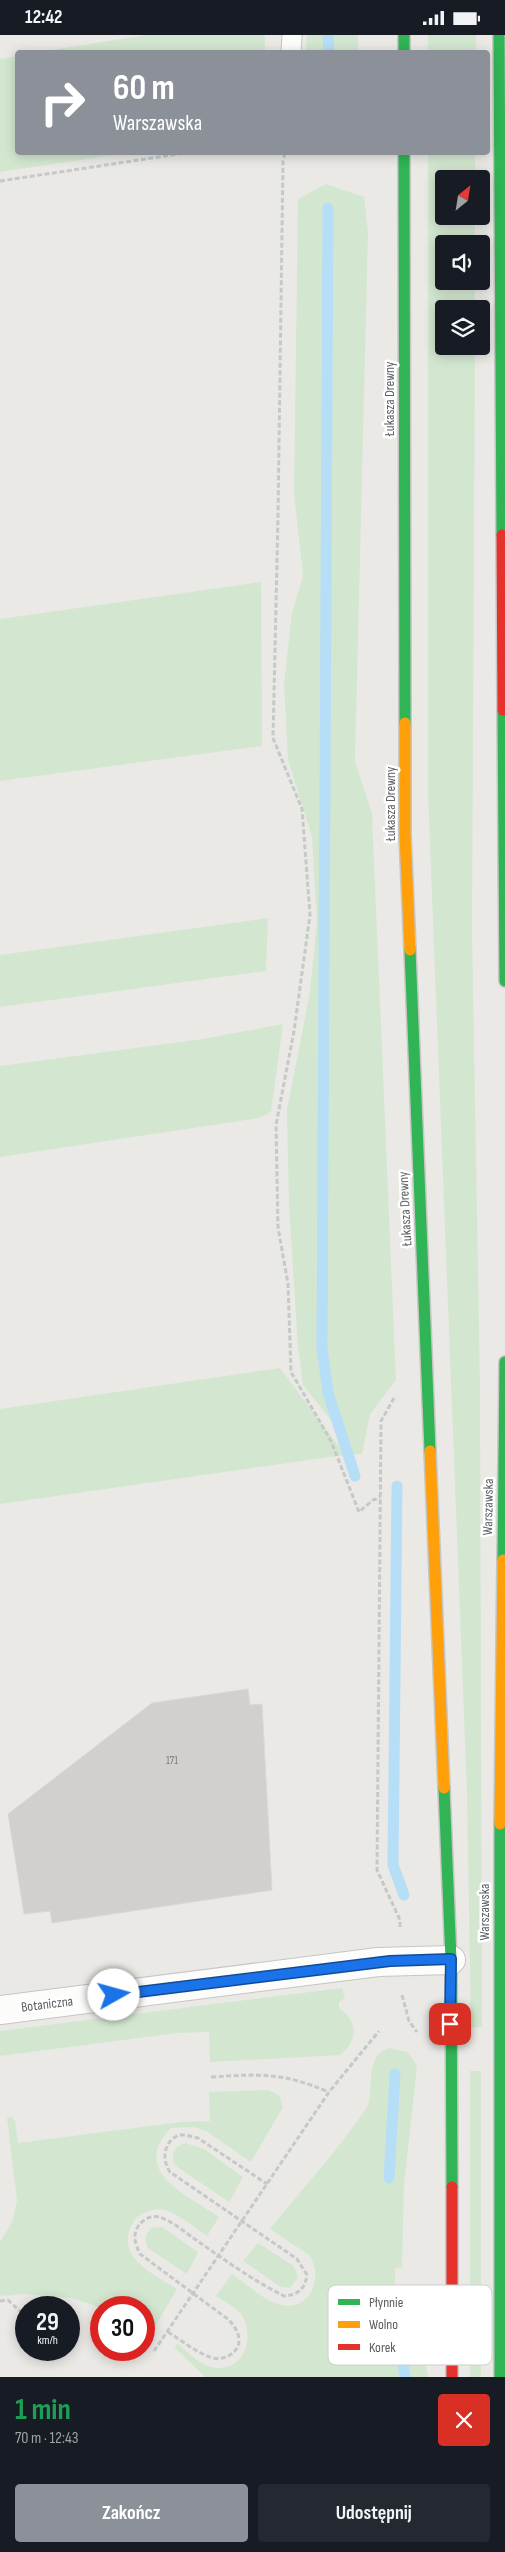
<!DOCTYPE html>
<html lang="pl">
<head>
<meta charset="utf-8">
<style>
	:root { --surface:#171b24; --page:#242831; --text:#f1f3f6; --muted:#9ea1a6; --accent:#8c9099 }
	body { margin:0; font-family:"Sofia Sans Condensed",sans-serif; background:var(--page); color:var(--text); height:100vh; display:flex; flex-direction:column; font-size:19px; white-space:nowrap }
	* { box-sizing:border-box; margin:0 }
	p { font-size:16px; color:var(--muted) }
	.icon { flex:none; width:28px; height:28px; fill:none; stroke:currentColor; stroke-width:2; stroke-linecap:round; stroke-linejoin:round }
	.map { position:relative; height:2342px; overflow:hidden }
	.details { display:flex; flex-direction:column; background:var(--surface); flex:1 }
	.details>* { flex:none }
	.hud { position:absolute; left:15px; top:15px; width:475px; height:105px; border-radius:5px; box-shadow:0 2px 12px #0003; background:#8c9099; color:#fff; overflow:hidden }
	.needle { width:32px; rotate:30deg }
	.controls { position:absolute; left:435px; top:135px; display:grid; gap:10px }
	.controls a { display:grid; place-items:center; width:55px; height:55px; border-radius:5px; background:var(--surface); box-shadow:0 2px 12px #0003; font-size:25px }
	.speed { position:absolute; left:15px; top:2261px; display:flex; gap:10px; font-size:25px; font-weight:700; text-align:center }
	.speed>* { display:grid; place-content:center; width:65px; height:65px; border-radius:50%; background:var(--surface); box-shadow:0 2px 12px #0003; line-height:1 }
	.speed small { font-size:12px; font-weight:400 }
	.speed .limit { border:8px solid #d22; background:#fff; color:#111 }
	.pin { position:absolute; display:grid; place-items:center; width:42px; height:42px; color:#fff; margin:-21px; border-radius:10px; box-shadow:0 2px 8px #0006 }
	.me { position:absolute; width:55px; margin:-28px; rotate:83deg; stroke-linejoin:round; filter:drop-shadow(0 0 4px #0008) }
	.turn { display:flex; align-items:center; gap:18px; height:105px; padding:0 15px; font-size:22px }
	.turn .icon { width:65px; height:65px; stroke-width:2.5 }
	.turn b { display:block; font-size:35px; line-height:42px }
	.round { display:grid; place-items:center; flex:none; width:52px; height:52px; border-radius:5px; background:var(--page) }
	.headline { display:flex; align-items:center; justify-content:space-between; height:85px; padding:0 15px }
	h1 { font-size:30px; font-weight:700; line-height:38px; color:#1e9e55 }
	.primary-button { display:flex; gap:10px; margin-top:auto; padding:10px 15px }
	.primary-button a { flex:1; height:58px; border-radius:5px; background:var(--accent); color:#fff; font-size:20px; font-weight:700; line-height:58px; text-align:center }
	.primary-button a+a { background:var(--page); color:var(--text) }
	.status { display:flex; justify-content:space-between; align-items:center; height:35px; padding:0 25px; background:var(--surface); direction:ltr }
	.status svg { height:14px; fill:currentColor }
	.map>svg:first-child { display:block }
</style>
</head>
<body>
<div class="status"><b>12:42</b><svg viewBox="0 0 49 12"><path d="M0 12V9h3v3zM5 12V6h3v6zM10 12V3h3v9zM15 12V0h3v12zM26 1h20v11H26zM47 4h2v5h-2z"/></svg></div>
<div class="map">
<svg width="505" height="2342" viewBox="0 0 505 2342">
	<rect width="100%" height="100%" fill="#eae9e5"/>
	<!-- green -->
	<g fill="#d3e7d0">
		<path d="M146 0H265V17H39Z"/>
		<path d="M307 0H358V17H306Z"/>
		<rect x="428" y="0" width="48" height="17"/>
		<path d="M17 21 18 118H127L0 137V24Z"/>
		<path d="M428 118H475V144H444V181H475V209H444V246H475V274H444V311H475L472 896 480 1350 482 1992H471L467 1758 428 758Z"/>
		<path d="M326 149 364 162 368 196 355 726 372 779 396 1345 370 1379 362 1419 344 1420 0 1469V1374L280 1333 343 1417 332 1386 303 1350 298 1312 289 1171 287 1075 310 957 317 886 312 802 288 725 284 648 292 578 303 541 294 459 298 164Z"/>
		<path d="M261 547 262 711 0 746V584Z"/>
		<path d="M268 883 266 936 0 972V920Z"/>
		<path d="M283 989 271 1077 259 1083 0 1122V1031L203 1004Z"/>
		<path d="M342 1953 345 1963 339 1967V1973C358 1987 359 2005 340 2020L210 2027 209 1997 177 1998 0 2021V1996Z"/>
		<path d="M389 2013 408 2017 417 2031 404 2150 402 2232 395 2233V2257L403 2258V2264L414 2265 428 2342H205L174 2312 178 2309C188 2317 202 2333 217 2333 246 2334 255 2300 241 2279 235 2272 224 2266 216 2261L232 2239C247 2249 265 2267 282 2270 311 2276 324 2241 309 2220L270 2194C302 2154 337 2116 366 2074 376 2060 362 2020 389 2013Z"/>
		<rect x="470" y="2036" width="11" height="306"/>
		<path d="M268 2055 279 2060 283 2072 251 2127 206 2096 195 2092 171 2093C129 2137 187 2159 219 2182L207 2201C195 2193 179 2179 165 2175 156 2173 146 2176 139 2181 134 2184 131 2191 129 2197 120 2225 159 2242 177 2254L152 2297 144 2292V2272L101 2273 72 2263 24 2259 0 2261V2207L13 2185 17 2165 7 2083 11 2082 15 2085 18 2108 181 2087 210 2086 209 2057Z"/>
		<path d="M185 2108 204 2114 243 2142 229 2167 176 2131C169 2122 174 2111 185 2108Z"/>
		<path d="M162 2192 198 2217 187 2239 148 2213C144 2205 145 2200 151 2193Z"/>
		<path d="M258 2208 294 2231 298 2242 290 2253 281 2252 243 2226Z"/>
	</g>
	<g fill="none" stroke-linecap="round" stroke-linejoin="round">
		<!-- stream -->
		<g stroke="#b7def7" stroke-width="11">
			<path d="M328 0 329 18"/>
			<path d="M328 173 322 1313 328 1358 355 1441"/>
			<path d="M397 1451 393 1830 404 1860"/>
			<path d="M389 2143 395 2039"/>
			<path d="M402 2323 405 2342"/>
		</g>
	</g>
	<!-- building -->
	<path fill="#d1d0ce" stroke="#dad8d4" d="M248 1654 250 1670 262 1669 272 1855 52 1888 50 1876 24 1879 8 1779 152 1668Z"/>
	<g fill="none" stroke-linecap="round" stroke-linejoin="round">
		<!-- lane casing -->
		<g stroke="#c5c6c5" stroke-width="21">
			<path id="lane" d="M291 18 292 0"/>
		</g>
		<!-- street casing -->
		<g stroke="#c5c6c5" stroke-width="30">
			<path id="street" d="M0 1975 378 1927 451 1925"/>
		</g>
		<!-- fast casing -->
		<g stroke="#c6c6c5" stroke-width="14">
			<g id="fast">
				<path d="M404 0V18"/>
				<path d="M499 0 502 500"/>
				<path d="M404 118 405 688"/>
				<path d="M503 675 505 946"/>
				<path d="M410 915 430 1416"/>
				<path d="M503 1525 505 1327"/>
				<path d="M444 1753 451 1925 452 2152"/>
				<path d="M500 2342V1789"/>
			</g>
		</g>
		<!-- slow casing -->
		<g stroke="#c6c6c5" stroke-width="14">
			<g id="slow">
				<path d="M405 688V800L410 915"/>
				<path d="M430 1416 444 1753"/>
				<path d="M500 1789 503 1525"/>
			</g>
		</g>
		<!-- jam casing -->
		<g stroke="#c6c6c5" stroke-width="14">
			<g id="jam">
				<path d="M502 500 503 675"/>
				<path d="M452 2152V2342"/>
			</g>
		</g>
		<!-- path -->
		<g stroke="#c4cac7" stroke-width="3" stroke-dasharray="5 2.5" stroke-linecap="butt">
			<path d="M285 118 283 126 278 481 273 703 302 774 310 880 294 996 276 1090 278 1192 288 1249 291 1337 331 1406 359 1477 373 1465 380 1463"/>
			<path d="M0 146 185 118"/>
			<path d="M394 1363 381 1386 377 1835 400 1885V1893"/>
			<path d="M402 1960 409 1986 417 1997"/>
			<path d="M211 2042C261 2039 281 2037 329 2057"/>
			<path d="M0 2266 8 2265 24 2280"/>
			<path d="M168 2297C182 2306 197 2318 213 2323 223 2326 239 2318 239 2306 239 2297 234 2291 229 2285L140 2219C135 2208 132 2200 139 2190 144 2184 151 2180 159 2182 173 2186 187 2199 199 2207 226 2226 254 2246 284 2261 298 2260 305 2254 307 2240L297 2224 170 2137C162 2126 163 2108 177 2101 183 2098 191 2102 198 2103L267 2149"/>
			<path d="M154 2316 329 2057 379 1996"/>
		</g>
		<!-- lane -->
		<use href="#lane" stroke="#fcfcfb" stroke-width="19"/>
		<!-- street -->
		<use href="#street" stroke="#fcfcfb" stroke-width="28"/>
		<!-- fast -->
		<use href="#fast" stroke="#30b455" stroke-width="11"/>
		<!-- slow -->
		<use href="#slow" stroke="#ff9f0a" stroke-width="11"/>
		<!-- jam -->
		<use href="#jam" stroke="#e5322d" stroke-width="11"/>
	</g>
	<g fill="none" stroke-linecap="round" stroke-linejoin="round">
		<!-- route casing -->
		<g stroke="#114b97" stroke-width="12">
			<path id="route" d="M114 1960 390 1926 451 1924 450 1989"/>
		</g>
		<!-- route -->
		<use href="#route" stroke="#1a73e8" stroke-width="9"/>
	</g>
	<g text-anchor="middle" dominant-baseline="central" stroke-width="5" stroke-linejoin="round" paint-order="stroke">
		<!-- number labels -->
		<g font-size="11" fill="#797c7f">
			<text x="172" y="1725">171</text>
		</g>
		<!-- street labels -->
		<g font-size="14" fill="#5a5f63" stroke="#fff">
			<text transform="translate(389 364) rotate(-90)">Łukasza Drewny</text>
			<text transform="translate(390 769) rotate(-90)">Łukasza Drewny</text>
			<text transform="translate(405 1174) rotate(-93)">Łukasza Drewny</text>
			<text transform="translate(488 1472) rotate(-89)">Warszawska</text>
			<text transform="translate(484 1877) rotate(-90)">Warszawska</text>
			<text transform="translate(47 1969) rotate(-7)">Botaniczna</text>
		</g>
	</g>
	<!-- legend -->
	<rect x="328" y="2250" width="164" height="80" rx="8" fill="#fff" stroke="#cecfd0" stroke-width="1"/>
	<rect x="338" y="2264" width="22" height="6" fill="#30b455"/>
	<rect x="338" y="2286" width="22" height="7" fill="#ff9f0a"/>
	<rect x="338" y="2309" width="22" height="6" fill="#e5322d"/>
	<g font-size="14" fill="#5a5f63">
		<text x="369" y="2272">Płynnie</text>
		<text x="369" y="2294">Wolno</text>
		<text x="369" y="2317">Korek</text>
	</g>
</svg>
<div class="controls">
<a><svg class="needle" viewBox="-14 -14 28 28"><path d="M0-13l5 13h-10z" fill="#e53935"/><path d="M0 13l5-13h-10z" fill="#9ea1a6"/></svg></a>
<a><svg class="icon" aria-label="sound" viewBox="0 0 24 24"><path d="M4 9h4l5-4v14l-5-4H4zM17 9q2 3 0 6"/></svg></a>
<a><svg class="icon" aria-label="layers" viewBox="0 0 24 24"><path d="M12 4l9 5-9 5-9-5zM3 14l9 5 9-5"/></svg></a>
</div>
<div class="speed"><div>29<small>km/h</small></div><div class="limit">30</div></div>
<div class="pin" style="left:450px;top:1989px;background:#d93025"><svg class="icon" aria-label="arrive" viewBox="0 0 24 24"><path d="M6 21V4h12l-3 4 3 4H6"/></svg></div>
<svg class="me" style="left:114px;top:1960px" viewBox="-20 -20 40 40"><circle r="19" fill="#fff"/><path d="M0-13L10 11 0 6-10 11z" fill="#1a73e8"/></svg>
<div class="hud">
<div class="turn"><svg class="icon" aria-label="right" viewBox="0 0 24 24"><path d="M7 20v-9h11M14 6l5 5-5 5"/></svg><div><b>60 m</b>Warszawska</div></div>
</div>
</div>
<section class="details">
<div class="headline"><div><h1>1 min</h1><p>70 m · 12:43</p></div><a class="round" style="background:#d93025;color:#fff"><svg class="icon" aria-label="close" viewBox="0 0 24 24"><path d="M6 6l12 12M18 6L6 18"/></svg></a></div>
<div class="primary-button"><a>Zakończ</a><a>Udostępnij</a></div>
</section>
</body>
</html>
